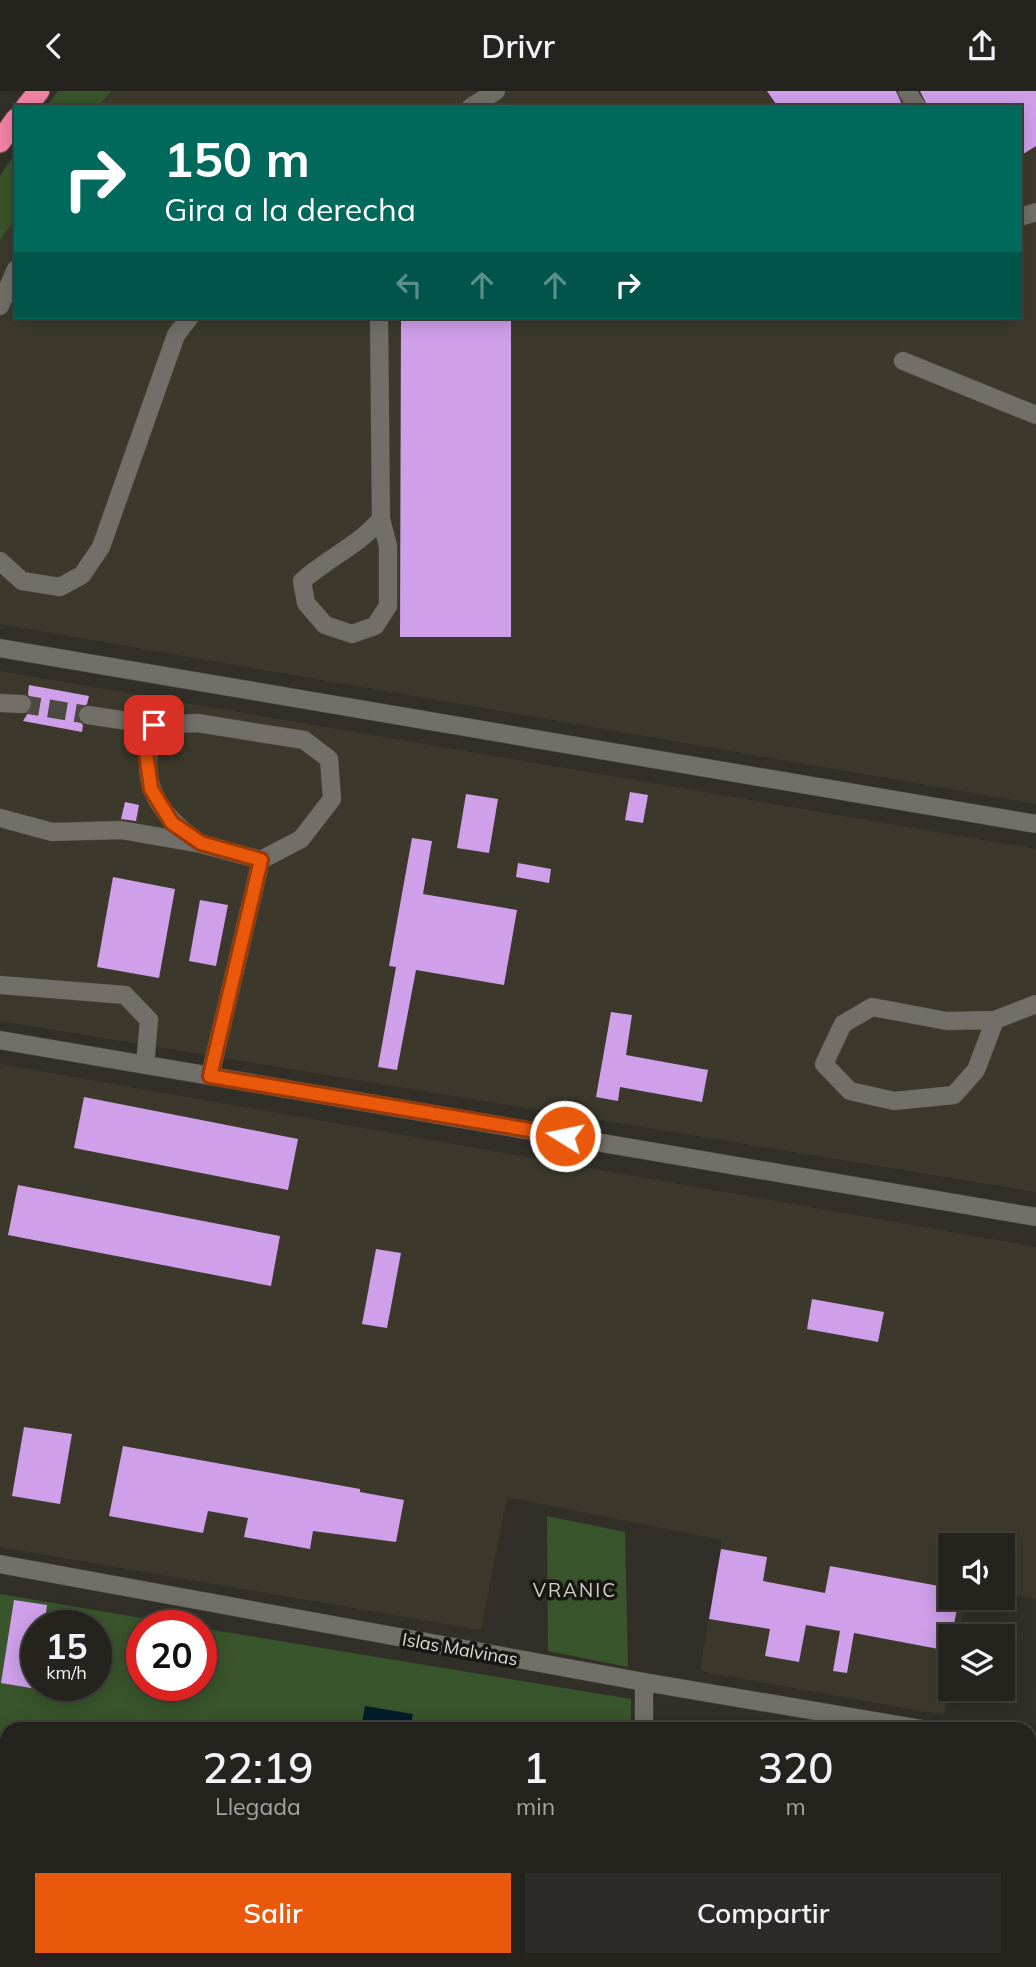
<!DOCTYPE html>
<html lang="es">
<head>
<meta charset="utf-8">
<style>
	:root { --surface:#25231e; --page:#2d2b27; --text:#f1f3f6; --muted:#a3a4a4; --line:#42403c; --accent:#ea580c }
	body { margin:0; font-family:Mulish,sans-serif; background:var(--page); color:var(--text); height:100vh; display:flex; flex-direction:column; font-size:26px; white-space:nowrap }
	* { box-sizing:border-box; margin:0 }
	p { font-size:23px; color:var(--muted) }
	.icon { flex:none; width:38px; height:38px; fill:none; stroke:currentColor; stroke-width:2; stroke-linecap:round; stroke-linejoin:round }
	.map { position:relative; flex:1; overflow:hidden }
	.side { position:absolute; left:0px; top:1631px; width:1036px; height:245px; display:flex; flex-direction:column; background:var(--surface); border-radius:21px 21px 0 0; box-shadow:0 4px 18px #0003,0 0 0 2px var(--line) }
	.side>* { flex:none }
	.hud { position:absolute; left:14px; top:14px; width:1008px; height:214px; border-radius:0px; box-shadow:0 4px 18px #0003,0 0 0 2px var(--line); background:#00695c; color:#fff; overflow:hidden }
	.tools { position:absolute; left:938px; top:1442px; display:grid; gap:14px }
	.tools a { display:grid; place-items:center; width:77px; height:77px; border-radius:0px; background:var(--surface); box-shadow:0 4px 18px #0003,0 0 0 2px var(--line); font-size:35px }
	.speed { position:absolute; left:21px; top:1519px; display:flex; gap:14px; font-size:35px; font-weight:700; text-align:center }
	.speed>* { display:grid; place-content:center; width:91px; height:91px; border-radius:50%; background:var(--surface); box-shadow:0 4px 18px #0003,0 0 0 2px var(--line); line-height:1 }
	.speed small { font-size:18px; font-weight:400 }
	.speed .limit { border:10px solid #d22; background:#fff; color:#111 }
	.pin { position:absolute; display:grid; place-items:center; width:60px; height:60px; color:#fff; margin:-30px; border-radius:14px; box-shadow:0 4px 10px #0006 }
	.me { position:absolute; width:77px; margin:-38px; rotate:280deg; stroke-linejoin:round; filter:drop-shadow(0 0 5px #0008) }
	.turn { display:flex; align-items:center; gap:24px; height:147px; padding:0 35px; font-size:32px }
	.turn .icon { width:91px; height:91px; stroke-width:2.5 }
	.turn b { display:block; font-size:49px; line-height:60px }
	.lanes { display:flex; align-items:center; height:66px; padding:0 35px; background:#0003; justify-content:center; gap:35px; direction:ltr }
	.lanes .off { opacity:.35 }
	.eta { display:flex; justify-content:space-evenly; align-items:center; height:119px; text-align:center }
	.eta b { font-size:42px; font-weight:600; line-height:49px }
	.action { display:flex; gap:14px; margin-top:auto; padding:14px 35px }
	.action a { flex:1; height:80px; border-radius:0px; background:var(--accent); color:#fff; font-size:28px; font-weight:600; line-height:80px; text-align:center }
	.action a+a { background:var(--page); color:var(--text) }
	header { display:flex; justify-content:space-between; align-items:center; height:91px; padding:0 35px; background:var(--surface); font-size:32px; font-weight:600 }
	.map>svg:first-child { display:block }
</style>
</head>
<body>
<header><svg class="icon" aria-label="back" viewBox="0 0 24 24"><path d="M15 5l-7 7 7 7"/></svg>Drivr<svg class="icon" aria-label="share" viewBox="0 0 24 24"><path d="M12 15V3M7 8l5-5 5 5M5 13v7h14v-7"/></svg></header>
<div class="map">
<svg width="1036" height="1876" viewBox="0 0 1036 1876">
	<rect width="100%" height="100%" fill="#312f28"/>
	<!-- built -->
	<g fill="#3c392c">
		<path d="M111 0H1036V713L0 533V150L16 127V226H1020V16H98Z"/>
		<path d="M0 580 1036 758V1101L0 930Z"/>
		<path d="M0 973 1036 1156V1508L1003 1502V1454H950V1507H966L959 1545H950V1592L944 1624 700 1580 722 1449 507 1406 481 1539 0 1456Z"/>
	</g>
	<!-- green -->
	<g fill="#39552b" fill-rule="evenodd">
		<path d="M58 0H111L98 16H46Z"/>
		<path d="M16 61V127L0 150V85Z"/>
		<path d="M547 1425 625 1441 628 1576 548 1560Z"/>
		<path d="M0 1503 188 1535H142V1594H201V1537L631 1608V1638H7V1683L0 1681ZM37 1535H96V1594H37Z"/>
		<rect x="539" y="1869" width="95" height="7"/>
	</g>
	<!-- water -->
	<path fill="#001c2a" d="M365 1615 413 1623 410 1638H361Z"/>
	<!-- building -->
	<g fill="#cf9fea">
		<path d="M767 0H896L903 16H778Z"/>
		<path d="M920 0H1036V55L1020 65V16H928Z"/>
		<path d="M401 226H511V546H400Z"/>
		<path d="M29 594 89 605 87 613 77 622 78 629 83 634 82 641 23 630 33 614 28 603Z"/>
		<path d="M630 701 648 704 643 732 625 729Z"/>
		<path d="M466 703 498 708 489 762 457 757Z"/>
		<path d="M125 711 139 714 136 730 121 728Z"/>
		<path d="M412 747 432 750 423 803 517 819 504 894 416 879 397 979 378 976 396 876 389 875Z"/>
		<path d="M518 772 551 778 549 792 516 786Z"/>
		<path d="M113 786 175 798 159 887 97 876Z"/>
		<path d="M200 809 228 814 216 875 189 870Z"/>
		<path d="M611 921 632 924 626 964 708 979 702 1011 620 996 618 1010 596 1006Z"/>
		<path d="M84 1006 298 1048 288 1099 74 1057Z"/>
		<path d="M18 1094 280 1145 271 1195 8 1144Z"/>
		<path d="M376 1158 401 1162 387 1237 362 1233Z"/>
		<path d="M812 1208 884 1221 878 1251 807 1238Z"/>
		<path d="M24 1336 72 1343 60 1413 12 1405Z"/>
		<path d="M123 1355 360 1398V1401L404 1409 396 1451 313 1440 310 1458 244 1446 248 1427 208 1420 203 1442 109 1425Z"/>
		<path d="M721 1458 767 1466 763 1490 825 1502 830 1475 950 1497V1507H959L949 1560 854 1542 847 1582 833 1580 840 1540 806 1534 799 1571 765 1565 770 1538 709 1528Z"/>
		<path d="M14 1509 47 1514 45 1529 39 1528 37 1535V1598L1 1592Z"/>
	</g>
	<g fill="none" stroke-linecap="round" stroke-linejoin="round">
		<!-- minor-tunnel -->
		<path stroke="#4b4942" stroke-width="18" stroke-dasharray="18 9" stroke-linecap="butt" d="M22 613 88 624"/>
		<!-- minor casing -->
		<g stroke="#4c4a44" stroke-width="19">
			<g id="minor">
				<path d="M907 0 917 16"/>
				<path d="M471 16 496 0"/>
				<path d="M1020 126 1036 121"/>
				<path d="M0 215 16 178"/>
				<path d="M379 226 381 428 388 455V515L375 535 352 543 325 534 306 512 302 490C328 467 359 454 381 428"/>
				<path d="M903 270 1036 324"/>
				<path d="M0 470 22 490 60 496 82 484 101 456 176 244 190 226"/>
				<path d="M0 557 1036 733"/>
				<path d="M0 612 22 613"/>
				<path d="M154 634C138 687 153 719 197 750"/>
				<path d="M0 727 52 741 121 739 201 753 261 769 301 748 332 708 329 668 304 649 197 632 154 634 88 624"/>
				<path d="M0 894 125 904 149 929 145 974"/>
				<path d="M995 929 976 979 954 1004 894 1010 850 1000 824 973 843 933 872 916 947 930 995 929 1036 913"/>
				<path d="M0 949 1036 1126"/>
				<path d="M210 985 261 769"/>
				<path d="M0 1473 644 1591 922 1638"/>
				<path d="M644 1638V1591"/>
				<path d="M1029 1657 1036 1659"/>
				<path d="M0 1701 7 1703"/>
				<path d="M533 1869 534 1876"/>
				<path d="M644 1869V1876"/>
				<path d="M954 1869 997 1876"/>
				<path d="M190 1876 192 1869"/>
				<path d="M516 1876 517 1869"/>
				<path d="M830 1876 832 1869"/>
			</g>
		</g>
		<!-- highway casing -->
		<g stroke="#4c4a44" stroke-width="23">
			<g id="highway">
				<path d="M26 16 39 0"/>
				<path d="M0 51 16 28"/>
			</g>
		</g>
		<!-- minor -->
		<use href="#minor" stroke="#716f68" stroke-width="18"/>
		<!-- highway -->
		<use href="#highway" stroke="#f283a5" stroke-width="21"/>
	</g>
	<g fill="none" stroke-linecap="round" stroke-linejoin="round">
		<!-- route casing -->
		<g stroke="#983908" stroke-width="18">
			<path id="route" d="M154 634 146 661 151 698 172 732 201 752 261 769 210 985 565 1045"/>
		</g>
		<!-- route -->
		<use href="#route" stroke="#ea580c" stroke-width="12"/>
	</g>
	<g text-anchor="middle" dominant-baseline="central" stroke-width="7" stroke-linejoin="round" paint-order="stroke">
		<!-- street labels -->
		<g font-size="18" fill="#dcdbd7" stroke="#181714">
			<text transform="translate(460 1558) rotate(10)">Islas Malvinas</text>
		</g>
		<!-- neighbourhood labels -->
		<g font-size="19" letter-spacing="2" fill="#d2d0c7" stroke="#181714">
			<text x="575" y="1499">VRANIC</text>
		</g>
	</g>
</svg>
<div class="tools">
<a><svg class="icon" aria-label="sound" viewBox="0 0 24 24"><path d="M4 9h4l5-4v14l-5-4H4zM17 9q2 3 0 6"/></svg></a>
<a><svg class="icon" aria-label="layers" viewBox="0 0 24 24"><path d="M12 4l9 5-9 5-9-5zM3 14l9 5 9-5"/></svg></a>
</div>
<div class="speed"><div>15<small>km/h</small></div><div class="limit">20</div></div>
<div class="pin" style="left:154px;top:634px;background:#d93025"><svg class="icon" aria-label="arrive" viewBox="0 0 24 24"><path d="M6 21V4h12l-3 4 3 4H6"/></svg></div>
<svg class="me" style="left:565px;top:1045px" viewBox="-20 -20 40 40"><circle r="17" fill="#ea580c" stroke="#fff" stroke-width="3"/><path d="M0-11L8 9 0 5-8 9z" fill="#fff"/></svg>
<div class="hud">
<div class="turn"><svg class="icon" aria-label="right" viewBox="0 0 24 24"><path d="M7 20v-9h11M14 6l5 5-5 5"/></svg><div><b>150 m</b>Gira a la derecha</div></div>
<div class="lanes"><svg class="icon off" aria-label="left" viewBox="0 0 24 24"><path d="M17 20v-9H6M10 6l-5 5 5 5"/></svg><svg class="icon off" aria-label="ahead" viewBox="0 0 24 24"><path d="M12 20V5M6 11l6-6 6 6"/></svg><svg class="icon off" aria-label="ahead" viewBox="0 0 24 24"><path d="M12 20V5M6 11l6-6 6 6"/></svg><svg class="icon" aria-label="right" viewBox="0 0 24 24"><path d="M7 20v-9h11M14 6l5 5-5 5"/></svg></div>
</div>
<section class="side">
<div class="eta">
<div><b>22:19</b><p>Llegada</p></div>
<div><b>1</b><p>min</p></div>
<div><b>320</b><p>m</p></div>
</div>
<div class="action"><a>Salir</a><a>Compartir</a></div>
</section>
</div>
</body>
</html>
